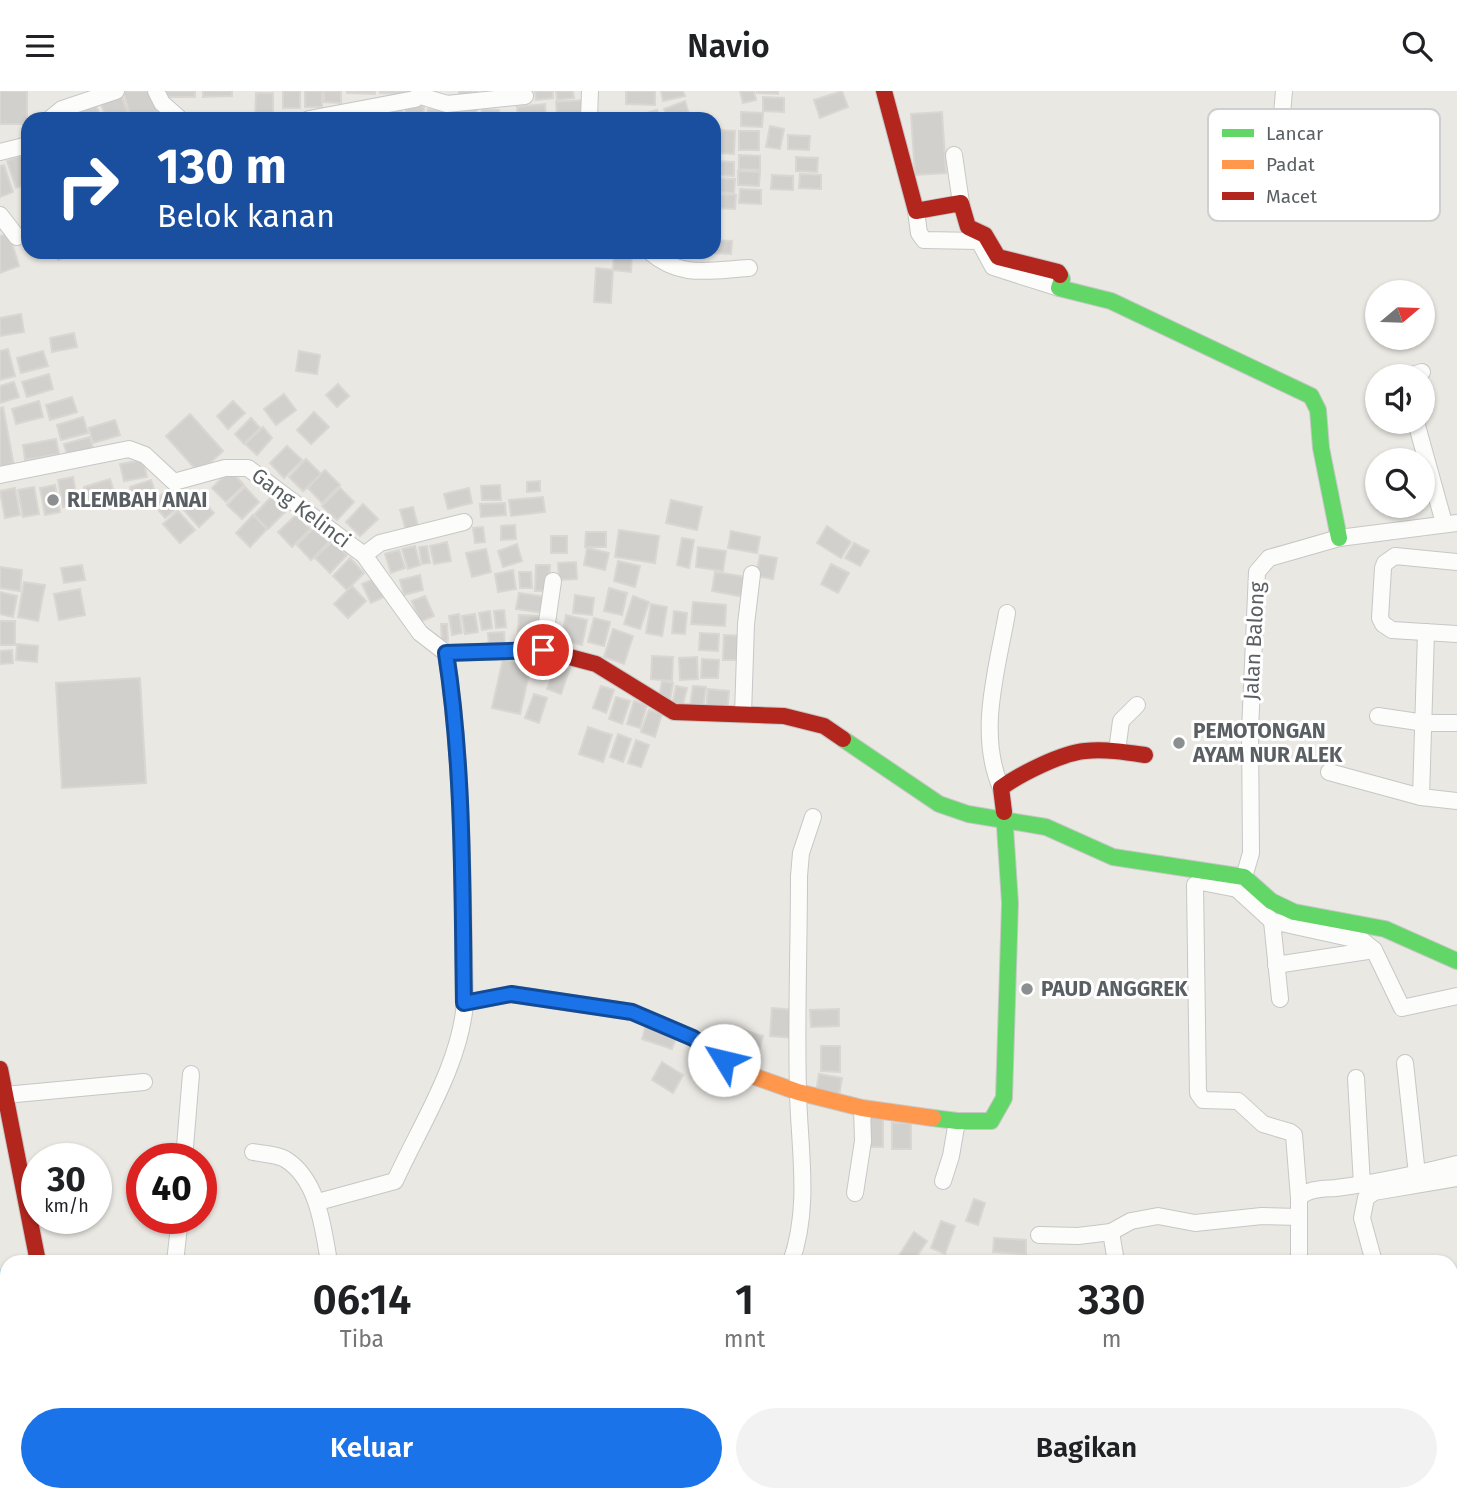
<!DOCTYPE html>
<html lang="id">
<head>
<meta charset="utf-8">
<style>
	:root { --surface:#fff; --page:#f2f2f2; --text:#202124; --muted:#757577; --accent:#1a73e8 }
	body { margin:0; font-family:"Fira Sans",sans-serif; background:var(--page); color:var(--text); height:100vh; display:flex; flex-direction:column; font-size:26px; white-space:nowrap }
	* { box-sizing:border-box; margin:0 }
	p { font-size:23px; color:var(--muted) }
	.icon { flex:none; width:38px; height:38px; fill:none; stroke:currentColor; stroke-width:2; stroke-linecap:round; stroke-linejoin:round }
	.map { position:relative; flex:1; overflow:hidden }
	.drawer { position:absolute; left:0px; top:1164px; width:1458px; height:247px; display:flex; flex-direction:column; background:var(--surface); border-radius:21px 21px 0 0; box-shadow:0 2px 5px #0004 }
	.drawer>* { flex:none }
	.banner { position:absolute; left:21px; top:21px; width:700px; height:147px; border-radius:21px; box-shadow:0 2px 5px #0004; background:#1a4fa0; color:#fff; overflow:hidden }
	.needle { width:46px; rotate:71deg }
	.controls { position:absolute; left:1365px; top:189px; display:grid; gap:14px }
	.controls a { display:grid; place-items:center; width:70px; height:70px; border-radius:50%; background:var(--surface); box-shadow:0 2px 5px #0004; font-size:35px }
	.speed { position:absolute; left:21px; top:1052px; display:flex; gap:14px; font-size:35px; font-weight:700; text-align:center }
	.speed>* { display:grid; place-content:center; width:91px; height:91px; border-radius:50%; background:var(--surface); box-shadow:0 2px 5px #0004; line-height:1 }
	.speed small { font-size:18px; font-weight:400 }
	.speed .limit { border:10px solid #d22; background:#fff; color:#111 }
	.pin { position:absolute; display:grid; place-items:center; width:60px; height:60px; color:#fff; margin:-30px; border:4px solid #fff; border-radius:50%; box-shadow:0 2px 7px #0007 }
	.me { position:absolute; width:77px; margin:-38px; rotate:306deg; stroke-linejoin:round; filter:drop-shadow(0 0 5px #0008) }
	.turn { display:flex; align-items:center; gap:24px; height:147px; padding:0 21px; font-size:32px }
	.turn .icon { width:91px; height:91px; stroke-width:2.5 }
	.turn b { display:block; font-size:49px; line-height:60px }
	.eta { display:flex; justify-content:space-evenly; align-items:center; height:119px; text-align:center }
	.eta b { font-size:42px; font-weight:600; line-height:49px }
	.primary-button { display:flex; gap:14px; margin-top:auto; padding:14px 21px }
	.primary-button a { flex:1; height:80px; border-radius:42px; background:var(--accent); color:#fff; font-size:28px; font-weight:600; line-height:80px; text-align:center }
	.primary-button a+a { background:var(--page); color:var(--text) }
	header { display:flex; justify-content:space-between; align-items:center; height:91px; padding:0 21px; background:var(--surface); font-size:32px; font-weight:600 }
	.map>svg:first-child { display:block }
</style>
</head>
<body>
<header><svg class="icon" aria-label="menu" viewBox="0 0 24 24"><path d="M4 6h16M4 12h16M4 18h16"/></svg>Navio<svg class="icon" aria-label="search" viewBox="0 0 24 24"><circle cx="10" cy="10" r="6"/><path d="M15 15l6 6"/></svg></header>
<div class="map">
<svg width="1457" height="1410" viewBox="0 0 1457 1410">
	<rect width="100%" height="100%" fill="#eae8e3"/>
	<!-- water -->
	<path fill="#b6e4f7" d="M0 1177 7 1186V1287L2 1289Z"/>
	<!-- building -->
	<g fill="#d2d0cd" stroke="#dad7d2" stroke-width="2">
		<rect x="0" y="0" width="27" height="33"/>
		<path d="M123 0H151L159 27 131 28Z"/>
		<path d="M166 0H195V6H167Z"/>
		<path d="M203 0H232V5L203 6Z"/>
		<rect x="283" y="0" width="17" height="17"/>
		<rect x="305" y="0" width="17" height="16"/>
		<path d="M324 0H341V12L324 11Z"/>
		<path d="M347 0H375V3L347 2Z"/>
		<path d="M380 0H408V3L380 2Z"/>
		<path d="M459 0H477V6L459 5Z"/>
		<path d="M535 0H553V7L536 9Z"/>
		<path d="M556 0H573L574 7 557 9Z"/>
		<path d="M626 0H655V14L626 13Z"/>
		<path d="M661 0H683L685 5 663 10Z"/>
		<path d="M740 0H754L756 9 743 12Z"/>
		<path d="M757 0H778V3L757 2Z"/>
		<path d="M842 0 848 16 820 27 814 9Z"/>
		<path d="M256 2H273V28H255Z"/>
		<path d="M121 3 130 28H107L100 11Z"/>
		<path d="M763 6 784 7V21L763 20Z"/>
		<path d="M584 9 586 26 557 28 556 11Z"/>
		<path d="M685 10 690 26 668 28 664 18Z"/>
		<path d="M545 13 546 28H518L517 16Z"/>
		<path d="M96 14 101 28H62V26Z"/>
		<path d="M406 14 424 15 423 28H405Z"/>
		<path d="M459 15 477 16 476 28H459Z"/>
		<path d="M371 18 402 19V28H370Z"/>
		<path d="M428 18 446 19 445 28H427Z"/>
		<path d="M482 18 499 19 498 28H481Z"/>
		<path d="M657 19 660 28H629V27Z"/>
		<path d="M741 21 763 22 762 36 741 35Z"/>
		<path d="M942 21 946 82 915 84 911 23Z"/>
		<path d="M770 35 784 38 780 58 766 56Z"/>
		<path d="M721 39 735 40 734 63 719 62Z"/>
		<rect x="739" y="40" width="20" height="19"/>
		<path d="M788 44 810 45 809 59 788 58Z"/>
		<path d="M22 64 28 82V93L16 97 7 70Z"/>
		<path d="M739 64 760 65V79L739 78Z"/>
		<path d="M796 66 818 67 817 81 796 80Z"/>
		<path d="M714 70 734 71V85L714 84Z"/>
		<path d="M4 74 13 101 0 106V75Z"/>
		<path d="M738 80 760 81 759 95 738 94Z"/>
		<path d="M800 83 821 84V98L799 97Z"/>
		<path d="M772 84 793 85V99L771 98Z"/>
		<path d="M714 87 735 88 734 102 714 101Z"/>
		<path d="M740 98 761 99V113L739 112Z"/>
		<path d="M714 103 736 104 735 118 714 117Z"/>
		<path d="M9 142 19 175 0 182V145Z"/>
		<path d="M714 149 732 150 731 163 710 162 714 161Z"/>
		<path d="M55 161H73L74 163 58 169Z"/>
		<path d="M614 161H632L631 181 613 179Z"/>
		<path d="M596 177 613 179 611 212 594 211Z"/>
		<path d="M21 223 24 241 0 245V227Z"/>
		<path d="M74 242 77 256 52 261 50 247Z"/>
		<path d="M8 258 15 285 0 289V260Z"/>
		<path d="M43 260 48 275 21 282 17 267Z"/>
		<path d="M299 260 320 264 317 283 296 280Z"/>
		<path d="M49 283 53 298 27 306 22 291Z"/>
		<path d="M14 291 19 306 0 312V295Z"/>
		<path d="M338 293 349 305 337 316 326 304Z"/>
		<path d="M284 303 296 319 276 334 264 318Z"/>
		<path d="M72 306 77 321 50 329 46 314Z"/>
		<path d="M39 310 43 326 16 333 12 318Z"/>
		<path d="M233 310 245 322 228 338 217 325Z"/>
		<path d="M3 316 14 375 0 377V317Z"/>
		<path d="M314 321 329 336 311 353 297 339Z"/>
		<path d="M190 323 223 360 199 382 166 345Z"/>
		<path d="M83 326 88 342 61 349 57 334Z"/>
		<path d="M251 327 260 337 244 353 235 343Z"/>
		<path d="M115 329 120 344 93 352 89 337Z"/>
		<path d="M263 336 272 347 257 364 245 353Z"/>
		<path d="M90 346 94 361 68 368 64 353Z"/>
		<path d="M56 348 59 363 25 369 23 354Z"/>
		<path d="M287 355 302 369 284 387 270 372Z"/>
		<path d="M306 368 321 383 303 400 289 386Z"/>
		<path d="M143 369 147 386 124 390 120 373Z"/>
		<path d="M230 379 244 394 226 411 212 397Z"/>
		<path d="M325 379 340 394 322 412 308 397Z"/>
		<path d="M73 386 78 413 63 416 58 389Z"/>
		<path d="M110 388 115 404 88 411 84 396Z"/>
		<path d="M151 389 155 401 133 408 130 396Z"/>
		<path d="M540 390V400L527 401V391Z"/>
		<path d="M55 394 60 421 45 424 40 397Z"/>
		<path d="M500 394 501 409H482L481 395Z"/>
		<path d="M34 396 39 423 23 426 18 399Z"/>
		<path d="M172 396 184 412 165 427 152 411Z"/>
		<path d="M245 396 259 411 242 428 227 414Z"/>
		<path d="M15 397 20 424 5 427 0 400Z"/>
		<path d="M340 397 354 411 337 429 322 415Z"/>
		<path d="M469 397 472 412 448 418 444 403Z"/>
		<path d="M197 403 214 422 199 436 182 417Z"/>
		<path d="M271 406 286 420 268 438 254 424Z"/>
		<path d="M543 406 545 421 511 425 509 409Z"/>
		<path d="M671 409 702 416 697 439 666 432Z"/>
		<path d="M505 412 506 424 481 426 480 413Z"/>
		<path d="M363 413 378 428 360 445 346 431Z"/>
		<path d="M413 416 418 435 406 439 400 419Z"/>
		<path d="M178 420 195 439 180 452 163 433Z"/>
		<path d="M253 424 267 438 250 456 236 442Z"/>
		<path d="M296 424 310 438 292 456 278 441Z"/>
		<path d="M515 434 516 448 501 449V435Z"/>
		<path d="M827 435 851 451 841 467 817 452Z"/>
		<path d="M483 436 485 451 475 452 473 437Z"/>
		<path d="M314 437 329 451 311 469 297 454Z"/>
		<path d="M619 439 659 445 655 472 615 466Z"/>
		<path d="M731 440 760 446 757 462 728 457Z"/>
		<path d="M586 441H606V456H585Z"/>
		<rect x="551" y="445" width="16" height="17"/>
		<path d="M682 447 694 449 689 477 677 474Z"/>
		<path d="M333 450 347 464 330 482 315 467Z"/>
		<path d="M447 451 451 470 434 473 430 455Z"/>
		<path d="M854 452 869 460 860 475 845 467Z"/>
		<path d="M517 453 522 470 503 476 498 460Z"/>
		<path d="M415 455 420 474 408 478 402 458Z"/>
		<path d="M427 455 430 472 422 473 419 456Z"/>
		<path d="M698 456 726 460 723 480 696 476Z"/>
		<path d="M587 457 609 462 605 479 584 474Z"/>
		<path d="M486 458 491 481 472 486 466 462Z"/>
		<path d="M399 459 405 477 391 482 385 463Z"/>
		<path d="M760 464 777 467 773 488 756 485Z"/>
		<path d="M350 467 364 482 347 499 333 485Z"/>
		<path d="M618 470 640 475 635 496 614 490Z"/>
		<path d="M576 471 577 488 559 489 558 472Z"/>
		<path d="M831 473 849 482 838 502 821 493Z"/>
		<path d="M82 474 85 489 64 492 61 477Z"/>
		<path d="M536 474H550L549 500H535Z"/>
		<path d="M0 476 22 479 20 500 0 497Z"/>
		<path d="M513 479 516 498 498 501 495 483Z"/>
		<path d="M519 481H531L532 497H520Z"/>
		<path d="M715 481 747 486 744 506 712 500Z"/>
		<path d="M420 484 423 499 404 504 400 489Z"/>
		<path d="M378 486 386 505 371 512 362 493Z"/>
		<path d="M24 491 45 494 38 530 18 526Z"/>
		<path d="M352 495 366 510 348 527 334 513Z"/>
		<path d="M609 497 627 502 622 524 604 520Z"/>
		<path d="M80 498 85 524 59 529 54 503Z"/>
		<path d="M0 501 17 505 13 526 0 523Z"/>
		<path d="M519 502 547 506 544 522 516 518Z"/>
		<path d="M575 504 594 507 592 524 573 522Z"/>
		<path d="M425 505 434 525 420 531 412 510Z"/>
		<path d="M633 505 649 511 640 538 624 533Z"/>
		<path d="M693 511 726 514 725 535 691 533Z"/>
		<path d="M651 513 667 516 662 545 646 542Z"/>
		<path d="M504 519 506 536 496 537 494 520Z"/>
		<path d="M490 520 492 537 482 539 479 522Z"/>
		<path d="M674 520 687 522 685 543 672 542Z"/>
		<path d="M459 523 462 542 452 544 449 525Z"/>
		<path d="M475 523 478 541 465 543 462 525Z"/>
		<path d="M519 524 543 525 542 542 518 540Z"/>
		<path d="M566 524 587 529 582 554 561 549Z"/>
		<path d="M594 527 610 531 604 555 588 551Z"/>
		<rect x="0" y="530" width="15" height="24"/>
		<path d="M441 533H447L448 550H442Z"/>
		<path d="M613 538 633 545 624 573 604 566Z"/>
		<path d="M504 541 505 555 489 556 488 542Z"/>
		<path d="M518 541 538 544 537 558 517 555Z"/>
		<path d="M700 542 719 543 718 560 699 559Z"/>
		<path d="M724 544 742 545 741 569H723Z"/>
		<path d="M17 553 38 555 37 571 16 569Z"/>
		<path d="M12 559 13 572 0 573V560Z"/>
		<path d="M652 565 673 566 672 590 651 588Z"/>
		<path d="M697 566 698 588 680 589 679 567Z"/>
		<path d="M503 568 531 574 520 623 492 617Z"/>
		<path d="M702 568 719 569 718 587H701Z"/>
		<path d="M557 571 570 576 561 603 547 598Z"/>
		<path d="M140 587 146 692 62 697 56 592Z"/>
		<path d="M662 590 673 592 670 609 659 606Z"/>
		<path d="M601 595 614 599 606 622 593 617Z"/>
		<path d="M676 595 687 597 682 618 672 615Z"/>
		<path d="M693 595 706 596 703 618 690 616Z"/>
		<path d="M708 598 729 600 727 622 706 620Z"/>
		<path d="M534 603 547 607 539 632 525 627Z"/>
		<path d="M616 606 630 610 622 633 609 628Z"/>
		<path d="M634 610 647 614 640 637 627 633Z"/>
		<path d="M649 619 662 623 655 646 641 641Z"/>
		<path d="M588 636 612 644 603 671 579 663Z"/>
		<path d="M618 643 631 648 623 671 610 666Z"/>
		<path d="M636 649 649 654 641 676 628 672Z"/>
		<path d="M772 917 795 919 793 947 770 945Z"/>
		<path d="M839 918V935L811 936 810 919Z"/>
		<path d="M646 934 677 944 672 958 642 948Z"/>
		<path d="M744 939 763 945 757 967 738 961Z"/>
		<path d="M821 955H840V981L821 980Z"/>
		<path d="M662 971 683 984 673 1002 652 989Z"/>
		<path d="M819 983 842 987 839 1005 816 1001Z"/>
		<path d="M870 1026 883 1027V1056H870Z"/>
		<rect x="892" y="1032" width="19" height="26"/>
		<path d="M974 1108 985 1112 978 1134 966 1130Z"/>
		<path d="M941 1130 955 1135 945 1163 931 1157Z"/>
		<path d="M914 1141 927 1150 913 1171H895Z"/>
		<path d="M994 1147 1026 1149V1163L993 1161Z"/>
		<path d="M194 1404H262V1410H193Z"/>
		<path d="M266 1404H301L300 1410H266Z"/>
		<path d="M821 1406 844 1408V1410H820Z"/>
	</g>
	<g fill="none" stroke-linecap="round" stroke-linejoin="round">
		<!-- street casing -->
		<g stroke="#c6c7c6" stroke-width="18">
			<g id="street">
				<path d="M156 0 162 12 180 28"/>
				<path d="M421 5 447 13 525 5"/>
				<path d="M1282 23 1284 0"/>
				<path d="M50 28 62 18 116 0"/>
				<path d="M309 28 415 8 422 0"/>
				<path d="M589 28 590 0"/>
				<path d="M0 61 28 54"/>
				<path d="M954 64 961 112"/>
				<path d="M916 120 919 142 924 149 979 150 993 176 1059 197"/>
				<path d="M0 124 17 146"/>
				<path d="M650 161C681 188 711 179 749 177"/>
				<path d="M1409 285 1422 281"/>
				<path d="M1416 331 1444 432"/>
				<path d="M0 384 129 358 145 364 174 391 225 377H248L364 464 420 542 446 562C464 678 462 795 465 912 460 974 421 1033 395 1090L318 1111"/>
				<path d="M364 464 380 452 464 431"/>
				<path d="M1457 471 1395 465 1385 472 1383 477 1380 527 1383 533 1392 539 1457 543"/>
				<path d="M543 559 553 490"/>
				<path d="M743 623 746 533 752 483"/>
				<path d="M1378 625 1425 632H1457"/>
				<path d="M1117 660 1121 630 1137 614"/>
				<path d="M1329 681 1421 706 1457 710"/>
				<path d="M1001 697C977 642 997 579 1007 522"/>
				<path d="M1421 706 1426 541"/>
				<path d="M1244 786 1251 762 1250 640 1257 481 1269 467 1339 447 1457 432"/>
				<path d="M1272 830 1280 908"/>
				<path d="M1276 874 1374 859"/>
				<path d="M1405 972 1417 1083"/>
				<path d="M1356 987 1362 1094"/>
				<path d="M5 1004 144 991"/>
				<path d="M253 1061C263 1063 276 1063 285 1068 318 1088 323 1136 329 1171"/>
				<path d="M184 1068 191 983"/>
				<path d="M943 1090 951 1065 957 1030"/>
				<path d="M855 1102 863 1050 862 1017"/>
				<path d="M1299 1107 1294 1044 1290 1041 1263 1033 1238 1010 1203 1009 1198 1002 1195 794 1201 791 1237 798 1272 830 1363 850 1374 859 1402 917 1457 905"/>
				<path d="M1111 1141 1116 1171"/>
				<path d="M1039 1144 1078 1145 1111 1141 1131 1130 1158 1125 1195 1132 1262 1125 1299 1126"/>
				<path d="M175 1171 180 1127"/>
				<path d="M791 1171C811 1115 799 1057 798 1000 796 928 799 857 799 785L801 762 813 726"/>
				<path d="M1299 1171V1107C1308 1097 1324 1098 1336 1097 1377 1092 1417 1083 1457 1073"/>
				<path d="M1374 1171 1362 1127 1366 1107 1374 1101 1457 1087"/>
				<path d="M1451 1294 1457 1297"/>
				<path d="M0 1306 7 1305"/>
				<path d="M185 1404V1410"/>
			</g>
		</g>
		<!-- fast casing -->
		<g stroke="#c7c7c7" stroke-width="18">
			<g id="fast">
				<path d="M1060 184 1062 188 1059 197 1111 210 1311 305 1318 319 1321 357 1339 447"/>
				<path d="M843 648 939 713 968 723 1046 736 1113 766 1244 786 1271 810 1294 821 1385 838 1457 870"/>
				<path d="M933 1027 957 1030H991L1004 1007 1010 812 1004 721"/>
			</g>
		</g>
		<!-- slow casing -->
		<g stroke="#c7c7c7" stroke-width="18">
			<path id="slow" d="M465 912 511 903 632 921 693 947 739 980 798 1001 862 1017 933 1027"/>
		</g>
		<!-- jam casing -->
		<g stroke="#c7c7c7" stroke-width="18">
			<g id="jam">
				<path d="M884 0 916 120 961 112 968 136 985 144 998 166 1058 181 1060 184"/>
				<path d="M446 562 543 559 596 573 674 621 784 625 824 635 843 648"/>
				<path d="M1004 721 1001 697C1020 683 1062 662 1085 660 1105 658 1125 661 1145 664"/>
				<path d="M0 978 38 1171"/>
				<path d="M1187 1404 1219 1410"/>
			</g>
		</g>
		<!-- street -->
		<use href="#street" stroke="#fcfcfb" stroke-width="16"/>
		<!-- fast -->
		<use href="#fast" stroke="#63d668" stroke-width="16"/>
		<!-- slow -->
		<use href="#slow" stroke="#ff974d" stroke-width="16"/>
		<!-- jam -->
		<use href="#jam" stroke="#b3261e" stroke-width="16"/>
	</g>
	<g fill="none" stroke-linecap="round" stroke-linejoin="round">
		<!-- route casing -->
		<g stroke="#114b97" stroke-width="18">
			<path id="route" d="M543 559 446 562C464 678 462 795 464 912L511 903 632 921 693 947 724 969"/>
		</g>
		<!-- route -->
		<use href="#route" stroke="#1a73e8" stroke-width="12"/>
	</g>
	<!-- markers -->
	<g fill="#8c8f8f" stroke="#fff" stroke-width="2.5">
		<circle cx="53" cy="409" r="7"/>
		<circle cx="1179" cy="652" r="7"/>
		<circle cx="1027" cy="898" r="7"/>
	</g>
	<g text-anchor="middle" dominant-baseline="central" stroke-width="6" stroke-linejoin="round" paint-order="stroke">
		<!-- poi labels -->
		<g font-size="21" font-weight="bold" fill="#595f62" stroke="#fff" text-anchor="start">
			<text x="67" y="409">RLEMBAH ANAI</text>
			<text x="1193" y="640">PEMOTONGAN<tspan x="1193" dy="24">AYAM NUR ALEK</tspan></text>
			<text x="1041" y="898">PAUD ANGGREK</text>
		</g>
		<!-- street labels -->
		<g font-size="21" fill="#595f62" stroke="#fff">
			<text transform="translate(301 417) rotate(37)">Gang Kelinci</text>
			<text transform="translate(1254 550) rotate(-87)">Jalan Balong</text>
		</g>
	</g>
	<!-- legend -->
	<rect x="1208" y="18" width="232" height="112" rx="10" fill="#fff" stroke="#cdcfd0" stroke-width="2"/>
	<rect x="1222" y="38" width="32" height="8" fill="#63d668"/>
	<rect x="1222" y="69" width="32" height="9" fill="#ff974d"/>
	<rect x="1222" y="101" width="32" height="8" fill="#b3261e"/>
	<g font-size="19" fill="#595f62">
		<text x="1266" y="49">Lancar</text>
		<text x="1266" y="80">Padat</text>
		<text x="1266" y="112">Macet</text>
	</g>
</svg>
<div class="controls">
<a><svg class="needle" viewBox="-14 -14 28 28"><path d="M0-13l5 13h-10z" fill="#e53935"/><path d="M0 13l5-13h-10z" fill="#757577"/></svg></a>
<a><svg class="icon" aria-label="sound" viewBox="0 0 24 24"><path d="M4 9h4l5-4v14l-5-4H4zM17 9q2 3 0 6"/></svg></a>
<a><svg class="icon" aria-label="search" viewBox="0 0 24 24"><circle cx="10" cy="10" r="6"/><path d="M15 15l6 6"/></svg></a>
</div>
<div class="speed"><div>30<small>km/h</small></div><div class="limit">40</div></div>
<div class="pin" style="left:543px;top:559px;background:#d93025"><svg class="icon" aria-label="arrive" viewBox="0 0 24 24"><path d="M6 21V4h12l-3 4 3 4H6"/></svg></div>
<svg class="me" style="left:724px;top:969px" viewBox="-20 -20 40 40"><circle r="19" fill="#fff"/><path d="M0-13L10 11 0 6-10 11z" fill="#1a73e8"/></svg>
<div class="banner">
<div class="turn"><svg class="icon" aria-label="right" viewBox="0 0 24 24"><path d="M7 20v-9h11M14 6l5 5-5 5"/></svg><div><b>130 m</b>Belok kanan</div></div>
</div>
<section class="drawer">
<div class="eta">
<div><b>06:14</b><p>Tiba</p></div>
<div><b>1</b><p>mnt</p></div>
<div><b>330</b><p>m</p></div>
</div>
<div class="primary-button"><a>Keluar</a><a>Bagikan</a></div>
</section>
</div>
</body>
</html>
